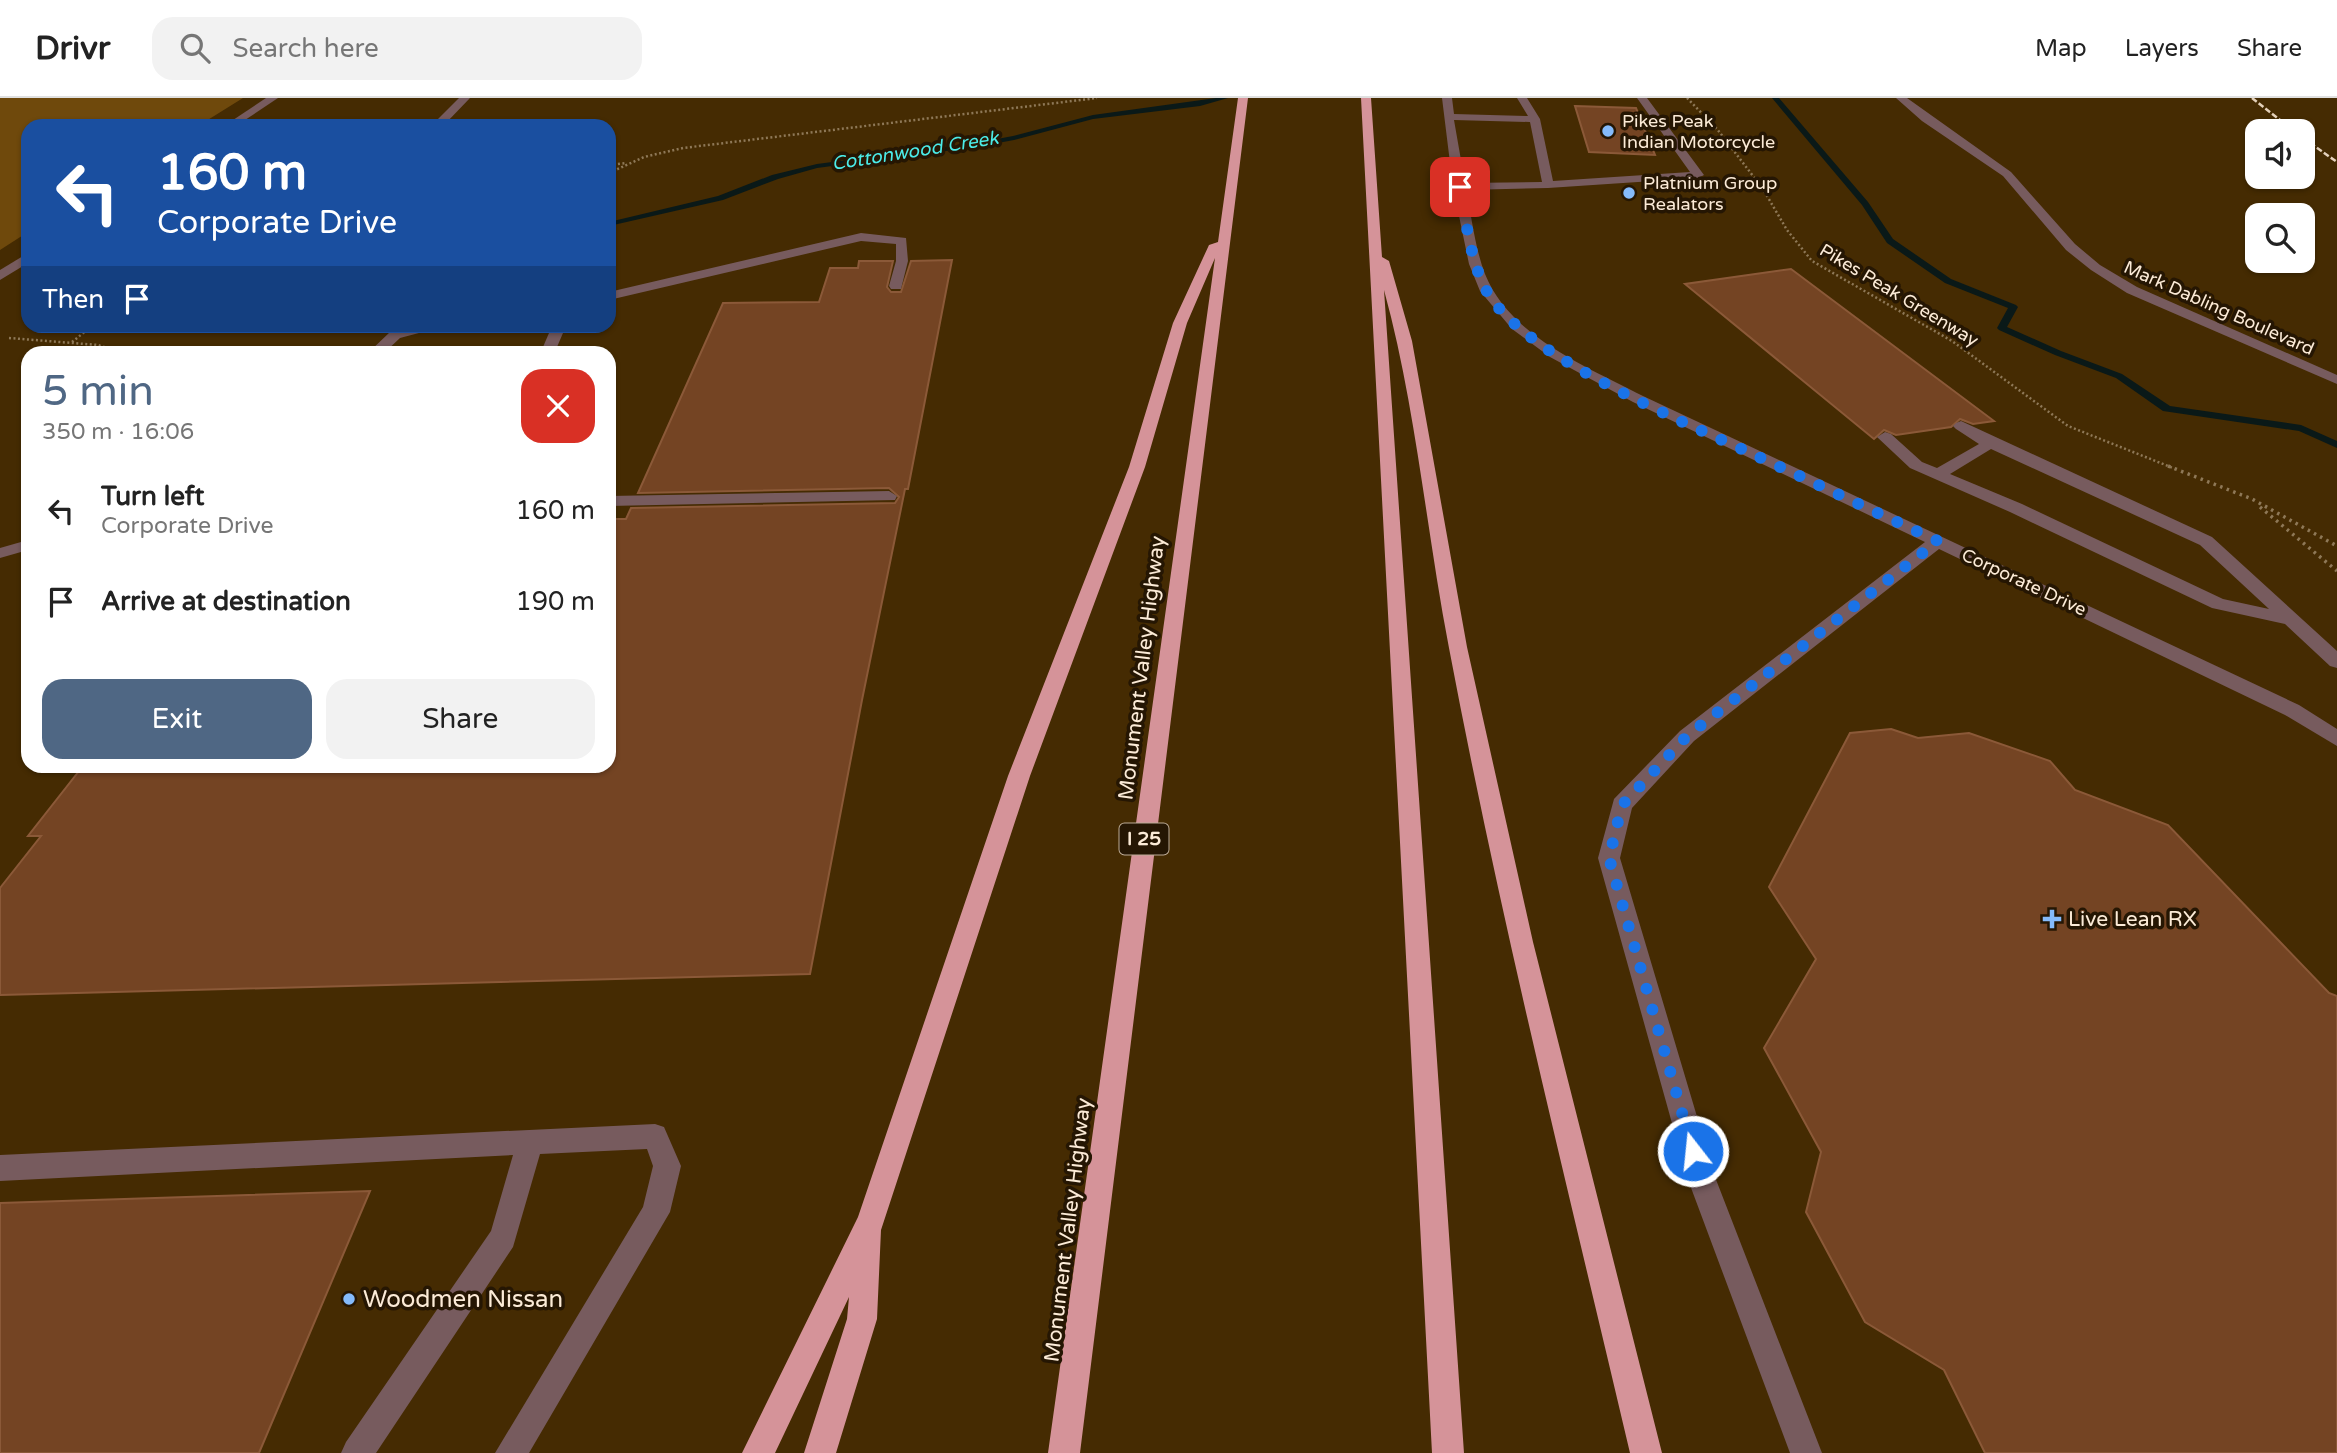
<!DOCTYPE html>
<html lang="en">
<head>
<meta charset="utf-8">
<style>
	:root { --surface:#fff; --page:#f2f2f2; --text:#222; --muted:#767676; --line:#e0e0e0; --accent:#4f6784 }
	body { margin:0; font-family:"Varela Round",sans-serif; background:var(--page); color:var(--text); height:100vh; display:flex; flex-direction:column; font-size:26px; white-space:nowrap }
	* { box-sizing:border-box; margin:0 }
	p { font-size:23px; color:var(--muted) }
	.icon { flex:none; width:38px; height:38px; fill:none; stroke:currentColor; stroke-width:2; stroke-linecap:round; stroke-linejoin:round }
	.map { position:relative; flex:1; overflow:hidden }
	.sheet { position:absolute; left:21px; top:248px; width:595px; height:427px; display:flex; flex-direction:column; background:var(--surface); border-radius:21px; box-shadow:0 2px 5px #0004 }
	.sheet>* { flex:none }
	.banner { position:absolute; left:21px; top:21px; width:595px; height:214px; border-radius:21px; box-shadow:0 2px 5px #0004; background:#1a4fa0; color:#fff; overflow:hidden }
	.fabs { position:absolute; left:2245px; top:21px; display:grid; gap:14px }
	.fabs a { display:grid; place-items:center; width:70px; height:70px; border-radius:14px; background:var(--surface); box-shadow:0 2px 5px #0004; font-size:35px }
	.pin { position:absolute; display:grid; place-items:center; width:60px; height:60px; color:#fff; margin:-30px; border-radius:14px; box-shadow:0 4px 10px #0006 }
	.me { position:absolute; width:77px; margin:-38px; rotate:344deg; stroke-linejoin:round; filter:drop-shadow(0 0 5px #0008) }
	.turn { display:flex; align-items:center; gap:24px; height:147px; padding:0 21px; font-size:32px }
	.turn .icon { width:91px; height:91px; stroke-width:2.5 }
	.turn b { display:block; font-size:49px; line-height:60px }
	.then { display:flex; align-items:center; height:66px; padding:0 21px; background:#0003; gap:14px; font-size:26px }
	.round { display:grid; place-items:center; flex:none; width:74px; height:74px; border-radius:21px; background:var(--page) }
	.overview { display:flex; align-items:center; justify-content:space-between; height:119px; padding:0 21px }
	h1 { font-size:42px; font-weight:600; line-height:52px; color:var(--accent) }
	.button { display:flex; gap:14px; margin-top:auto; padding:14px 21px }
	.button a { flex:1; height:80px; border-radius:21px; background:var(--accent); color:#fff; font-size:28px; font-weight:600; line-height:80px; text-align:center }
	.button a+a { background:var(--page); color:var(--text) }
	ul { padding:0; list-style:none }
	li { display:flex; align-items:center; gap:21px; height:91px; padding:0 21px }
	li div { flex:1 }
	li b { display:block; font-size:26px }
	li em { font-style:normal }
	header { display:flex; align-items:center; gap:42px; box-sizing:border-box; height:98px; padding:0 35px; background:var(--surface); border-bottom:2px solid var(--line) }
	header strong { font-size:33px }
	nav { display:flex; gap:38px; margin-inline-start:auto; font-size:24px }
	.search { width:490px; height:63px; background:var(--page); display:flex; align-items:center; gap:18px; box-sizing:border-box; padding:0 24px; border-radius:21px; color:var(--muted); font-size:26px }
	.map>svg:first-child { display:block }
</style>
</head>
<body>
<header>
<strong>Drivr</strong>
<div class="search"><svg class="icon" aria-label="search" viewBox="0 0 24 24"><circle cx="10" cy="10" r="6"/><path d="M15 15l6 6"/></svg>Search here</div>
<nav><a>Map</a><a>Layers</a><a>Share</a></nav>
</header>
<div class="map">
<svg width="2337" height="1355" viewBox="0 0 2337 1355">
	<rect width="100%" height="100%" fill="#452b02"/>
	<!-- green -->
	<path fill="#6f490c" d="M0 0H243L198 28H28V134L0 152Z"/>
	<g fill="none" stroke-linecap="round" stroke-linejoin="round">
		<!-- stream -->
		<g fill="#0a1918" fill-rule="evenodd">
			<path d="M1216 0H1228L1200 8 1093 21 1014 42 976 49 817 70 778 81 723 102 609 128V124L718 98 772 77 817 66 976 45 1013 38 1093 17Z"/>
			<path d="M1772 0H1779L1868 104 1893 141 1951 181 2016 207 2018 209 2007 229 2061 253 2122 276 2170 308 2301 327 2337 343V350L2299 333 2163 313 2116 280 2055 257 1999 232 1997 230 2008 210 1945 185 1887 145 1862 107Z"/>
		</g>
	</g>
	<!-- building -->
	<g fill="#744423" stroke="#8b5938" stroke-width="2">
		<path d="M1575 8 1636 10 1655 57 1589 54Z"/>
		<path d="M952 162 908 391H905L862 602 810 876 0 897V790L41 738H28L83 668H609V421H626L631 410 895 405 899 399 889 390 638 395 723 205 819 204 830 170H858L859 163H893L887 189 891 194H901L911 163Z"/>
		<path d="M1791 171 1994 323 1973 326 1960 321 1951 329 1896 337 1884 332 1874 341 1685 186Z"/>
		<path d="M1891 631 1918 640 1969 635 2050 663 2075 692 2168 727 2329 895 2337 898V1355H1985L1944 1272 1865 1224 1806 1114 1821 1054 1764 950 1816 861 1769 789 1850 635Z"/>
		<path d="M370 1093 259 1355H0V1105Z"/>
	</g>
	<g fill="none" stroke-linecap="round" stroke-linejoin="round">
		<!-- path-far1 -->
		<g stroke="#8e7857" stroke-width="2.5" stroke-dasharray="2 2.5" stroke-linecap="butt">
			<path d="M1687 0 1717 31 1763 91 1787 132 1812 163 1952 243 2068 328 2173 370"/>
			<path d="M609 67 626 65"/>
			<path d="M609 75 644 59 683 50 1097 0"/>
			<path d="M9 240 98 247 125 256"/>
			<path d="M72 244 92 228"/>
		</g>
		<!-- path -->
		<g stroke="#8e7857" stroke-width="3.5" stroke-dasharray="2.5 4.5" stroke-linecap="butt">
			<path d="M2168 368 2252 401 2337 448"/>
			<path d="M2260 409 2337 473"/>
		</g>
		<!-- minor -->
		<g fill="#775b5e" fill-rule="evenodd">
			<path d="M266 0H278L236 28H224Z"/>
			<path d="M459 0H470L445 26 426 28 437 22Z"/>
			<path d="M1442 0H1452L1454 16 1528 18 1517 0H1527L1540 21 1553 83 1690 74 1637 0H1647L1704 77 1698 80 1548 90 1466 92C1472 120 1475 150 1485 176 1510 239 1588 269 1643 298L2299 607 2337 631V648L2285 617 1939 451 1694 643 1632 710 1620 760 1715 1079 1822 1355H1790L1687 1079 1598 760 1614 701 1680 633 1925 444 1633 304 1550 259 1512 231 1480 193 1469 166 1453 89ZM1454 22 1530 24 1542 84 1465 85Z"/>
			<path d="M1896 0H1907L2011 74 2075 146 2100 167 2137 189 2337 277V286L2127 195 2091 172 2066 152 2003 78 1922 23Z"/>
			<path d="M861 135 906 140 908 163 901 191H891L889 188 896 163V146L861 143 609 202V194Z"/>
			<path d="M28 155V165L0 182V172Z"/>
			<path d="M415 228H436L434 231 400 240 383 256H367L390 234Z"/>
			<path d="M552 228H566L554 256H540Z"/>
			<path d="M1961 323 2212 439 2337 553V570L2330 568 2285 526 2212 510 2010 414 1910 370 1877 339 1885 334 1891 336 1922 364 1937 370 1979 346 1956 331 1953 328 1956 325ZM1991 351 2200 447 2269 511 2223 501 2022 406 1950 376Z"/>
			<path d="M889 393 897 398 895 402 609 408V398Z"/>
			<path d="M28 442V452L0 460V450Z"/>
			<path d="M655 1026 664 1029 681 1068 670 1114 529 1355H495L643 1109 653 1068 647 1051 540 1056 513 1149 376 1355H341L346 1344 491 1133 513 1057 0 1083V1057Z"/>
		</g>
		<!-- highway -->
		<g fill="#d59399" fill-rule="evenodd">
			<path d="M1238 0H1248L1080 1355H1048L1215 160 1187 225 1145 369 1030 678 881 1132 877 1221 836 1355H804L847 1221 849 1199 775 1355H742L858 1119 1008 678 1129 369 1173 225 1209 147 1218 144Z"/>
			<path d="M1361 0H1371L1382 159 1389 163 1412 243 1467 549 1533 844 1662 1355H1630C1567 1087 1500 820 1449 550 1426 431 1416 309 1384 192L1464 1355H1432Z"/>
		</g>
		<!-- rail -->
		<g stroke="#e4d1bb" stroke-width="2.5" stroke-dasharray="6 2.5" stroke-linecap="butt">
			<path d="M2252 0 2294 33"/>
			<path d="M2303 40 2337 64"/>
		</g>
	</g>
	<g fill="none" stroke-linecap="round" stroke-linejoin="round">
		<!-- route -->
		<path stroke="#1a73e8" stroke-width="12" stroke-dasharray="0 21.6" d="M1460 89C1466 123 1470 161 1486 192 1522 258 1681 322 1750 355 1813 384 1875 414 1938 443L1687 638 1622 707 1609 760 1693 1053"/>
	</g>
	<!-- markers -->
	<g fill="#85bbfb" stroke="#251603" stroke-width="2.5">
		<circle cx="1608" cy="33" r="7"/>
		<circle cx="1629" cy="95" r="7"/>
		<path d="M2048.5 810.5h7v7h7v7h-7v7h-7v-7h-7v-7h7z"/>
		<circle cx="349" cy="1201" r="7"/>
	</g>
	<g text-anchor="middle" dominant-baseline="central" stroke-width="7" stroke-linejoin="round" paint-order="stroke">
		<!-- far-poi labels -->
		<g font-size="18" fill="#fcebd7" stroke="#251603" text-anchor="start">
			<text x="1622" y="23">Pikes Peak<tspan x="1622" dy="21">Indian Motorcycle</tspan></text>
			<text x="1643" y="85">Platnium Group<tspan x="1643" dy="21">Realators</tspan></text>
		</g>
		<!-- far-street labels -->
		<g font-size="18" fill="#fcebd7" stroke="#251603">
			<text transform="translate(1899 197) rotate(31)">Pikes Peak Greenway</text>
			<text transform="translate(2219 210) rotate(24)">Mark Dabling Boulevard</text>
			<text transform="translate(2024 484) rotate(25)">Corporate Drive</text>
		</g>
		<!-- far-water labels -->
		<g font-size="19" font-style="italic" fill="#4bebe8" stroke="#251603">
			<text transform="translate(915 53) rotate(-9)">Cottonwood Creek</text>
		</g>
		<!-- shield labels -->
		<rect fill="#251603" stroke="#bcab97" stroke-width="2" x="1119.5" y="725.5" width="49" height="31" rx="5"/>
		<g font-size="19" font-weight="bold" fill="#fcebd7">
			<text x="1144" y="741">I 25</text>
		</g>
		<!-- street labels -->
		<g font-size="21" fill="#fcebd7" stroke="#251603">
			<text transform="translate(1142 570) rotate(-83)">Monument Valley Highway</text>
			<text transform="translate(1068 1132) rotate(-83)">Monument Valley Highway</text>
		</g>
		<!-- poi labels -->
		<g font-size="21" fill="#fcebd7" stroke="#251603" text-anchor="start">
			<text x="2068" y="821">Live Lean RX</text>
		</g>
		<!-- near-poi labels -->
		<g font-size="24" fill="#fcebd7" stroke="#251603" text-anchor="start">
			<text x="363" y="1201">Woodmen Nissan</text>
		</g>
	</g>
</svg>
<div class="fabs">
<a><svg class="icon" aria-label="sound" viewBox="0 0 24 24"><path d="M4 9h4l5-4v14l-5-4H4zM17 9q2 3 0 6"/></svg></a>
<a><svg class="icon" aria-label="search" viewBox="0 0 24 24"><circle cx="10" cy="10" r="6"/><path d="M15 15l6 6"/></svg></a>
</div>
<div class="pin" style="left:1460px;top:89px;background:#d93025"><svg class="icon" aria-label="arrive" viewBox="0 0 24 24"><path d="M6 21V4h12l-3 4 3 4H6"/></svg></div>
<svg class="me" style="left:1693px;top:1053px" viewBox="-20 -20 40 40"><circle r="17" fill="#1a73e8" stroke="#fff" stroke-width="3"/><path d="M0-11L8 9 0 5-8 9z" fill="#fff"/></svg>
<div class="banner">
<div class="turn"><svg class="icon" aria-label="left" viewBox="0 0 24 24"><path d="M17 20v-9H6M10 6l-5 5 5 5"/></svg><div><b>160 m</b>Corporate Drive</div></div>
<div class="then">Then<svg class="icon" aria-label="arrive" viewBox="0 0 24 24"><path d="M6 21V4h12l-3 4 3 4H6"/></svg></div>
</div>
<section class="sheet">
<div class="overview"><div><h1>5 min</h1><p>350 m · 16:06</p></div><a class="round" style="background:#d93025;color:#fff"><svg class="icon" aria-label="close" viewBox="0 0 24 24"><path d="M6 6l12 12M18 6L6 18"/></svg></a></div>
<ul>
<li><svg class="icon" aria-label="left" viewBox="0 0 24 24"><path d="M17 20v-9H6M10 6l-5 5 5 5"/></svg><div><b>Turn left</b><p>Corporate Drive</p></div><em>160 m</em></li>
<li><svg class="icon" aria-label="arrive" viewBox="0 0 24 24"><path d="M6 21V4h12l-3 4 3 4H6"/></svg><div><b>Arrive at destination</b></div><em>190 m</em></li>
</ul>
<div class="button"><a>Exit</a><a>Share</a></div>
</section>
</div>
</body>
</html>
